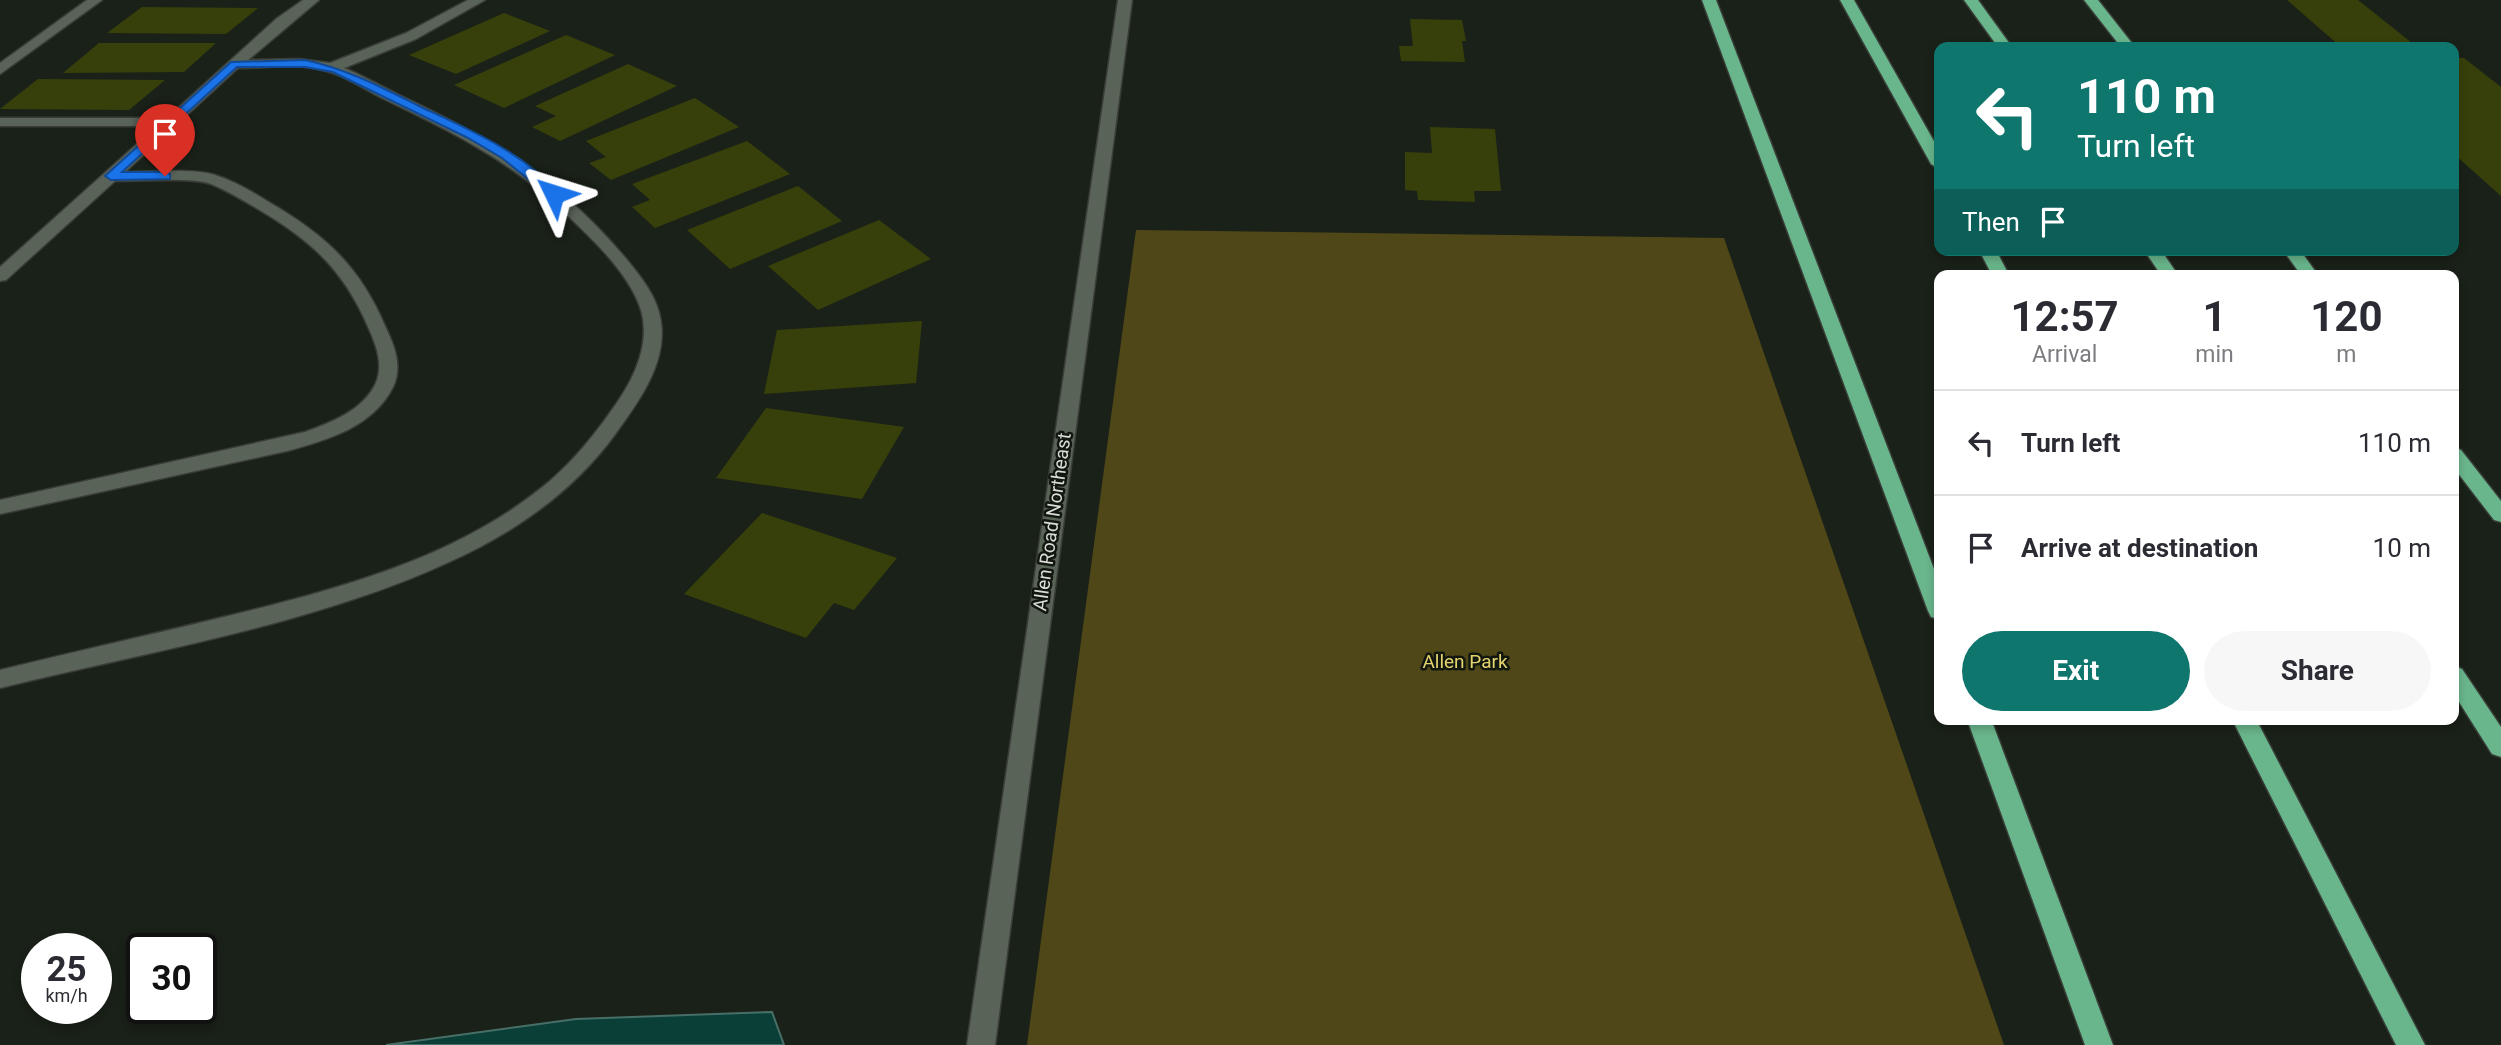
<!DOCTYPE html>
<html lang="en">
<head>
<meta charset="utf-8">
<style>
	:root { --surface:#fff; --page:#f7f7f7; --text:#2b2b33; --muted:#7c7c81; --line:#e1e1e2; --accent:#0f766e }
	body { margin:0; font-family:Roboto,sans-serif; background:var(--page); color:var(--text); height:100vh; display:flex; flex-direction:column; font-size:26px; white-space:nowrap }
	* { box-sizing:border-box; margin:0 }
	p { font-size:23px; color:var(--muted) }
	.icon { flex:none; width:38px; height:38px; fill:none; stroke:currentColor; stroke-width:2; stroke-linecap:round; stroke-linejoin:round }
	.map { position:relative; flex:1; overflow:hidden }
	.panel { position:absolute; left:1934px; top:270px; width:525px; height:455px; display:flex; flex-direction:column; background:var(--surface); border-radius:14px; box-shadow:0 4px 10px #0003 }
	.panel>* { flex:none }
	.guide { position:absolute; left:1934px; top:42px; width:525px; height:214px; border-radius:14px; box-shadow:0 4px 10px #0003; background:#0f766e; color:#fff; overflow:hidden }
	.speed { position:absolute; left:21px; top:933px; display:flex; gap:14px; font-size:35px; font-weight:700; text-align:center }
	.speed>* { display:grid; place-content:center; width:91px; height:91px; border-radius:50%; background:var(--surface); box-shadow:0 4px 10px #0003; line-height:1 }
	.speed small { font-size:18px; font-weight:400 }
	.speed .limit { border:4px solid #111; border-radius:10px; background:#fff; color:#111 }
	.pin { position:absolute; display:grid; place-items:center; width:60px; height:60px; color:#fff; margin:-72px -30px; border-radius:50% 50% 50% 0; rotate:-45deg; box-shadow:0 0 7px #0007 }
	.pin .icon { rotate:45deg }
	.me { position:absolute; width:77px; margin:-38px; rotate:311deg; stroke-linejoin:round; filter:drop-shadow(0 0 5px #0008) }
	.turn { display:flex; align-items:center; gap:24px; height:147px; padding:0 28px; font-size:32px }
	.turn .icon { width:91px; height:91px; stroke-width:2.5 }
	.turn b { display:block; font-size:49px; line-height:60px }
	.then { display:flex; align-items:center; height:66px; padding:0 28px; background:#0003; gap:14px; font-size:26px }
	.eta { display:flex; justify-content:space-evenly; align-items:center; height:119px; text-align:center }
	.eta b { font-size:42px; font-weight:700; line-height:49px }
	.action { display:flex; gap:14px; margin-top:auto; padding:14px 28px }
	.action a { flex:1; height:80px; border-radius:42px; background:var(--accent); color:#fff; font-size:28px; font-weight:700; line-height:80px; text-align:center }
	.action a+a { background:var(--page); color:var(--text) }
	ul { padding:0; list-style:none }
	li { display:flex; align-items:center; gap:21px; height:105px; padding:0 28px; border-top:2px solid var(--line) }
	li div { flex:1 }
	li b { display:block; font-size:26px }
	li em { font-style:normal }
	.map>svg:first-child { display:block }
</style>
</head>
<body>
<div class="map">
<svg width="2501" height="1045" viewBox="0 0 2501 1045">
	<rect width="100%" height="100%" fill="#1a2118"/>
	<!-- green -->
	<path fill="#4f4717" d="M1136 230 1724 238 2004 1045H1027Z"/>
	<!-- water -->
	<path fill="#093f36" stroke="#476f67" stroke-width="2" d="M772 1012 784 1045H386L576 1019Z"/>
	<!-- building -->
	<g fill="#37400a">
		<path d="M2287 0H2358L2417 47H2341Z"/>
		<path d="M142 7 258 8 226 34 107 33Z"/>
		<path d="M504 13 550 31 456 74 409 55Z"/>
		<path d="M1410 19 1462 20 1466 41H1462L1465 62 1401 61 1399 46H1413Z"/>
		<path d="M566 35 615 55 504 108 454 85Z"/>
		<path d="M99 43H216L184 72 63 73Z"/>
		<path d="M2454 58H2464L2501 87V196L2454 154Z"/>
		<path d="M628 64 677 86 560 141 532 127 556 116 535 106Z"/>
		<path d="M38 79 165 80 129 110 0 109Z"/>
		<path d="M695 98 739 127 611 180 589 163 606 157 586 141Z"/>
		<path d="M1430 127 1495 129 1501 191H1474L1475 202 1418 200 1417 191 1405 190V152L1432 153Z"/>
		<path d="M747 141 790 174 655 228 632 207 650 200 632 184Z"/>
		<path d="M798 186 842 221 730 269 687 230Z"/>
		<path d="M879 220 931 259 818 310 768 266Z"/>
		<path d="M922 321 916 383 764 394 777 330Z"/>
		<path d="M766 408 904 427 862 499 716 478Z"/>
		<path d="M762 513 897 558 854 610 834 603 806 638 684 594Z"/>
	</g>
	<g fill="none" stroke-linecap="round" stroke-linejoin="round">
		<!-- minor casing -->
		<g stroke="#383d37" stroke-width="3">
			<g id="minor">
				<path d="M87 0H102L0 74V63Z"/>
				<path d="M303 0H319L248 60 299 59 330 63 406 33 468 0H485L416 39 344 68C363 76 381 86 399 95 487 136 558 179 622 254 638 273 658 296 661 322 667 363 639 401 616 433 574 491 514 533 449 562 313 625 145 652 0 688V670C77 651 155 634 232 615 338 589 452 559 540 489 567 468 589 442 609 414 631 385 653 345 640 307 626 268 585 232 555 204 503 156 442 127 380 97 361 87 342 74 322 70 295 63 266 68 238 68L125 172C151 172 191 168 215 175 234 181 251 191 267 201 324 234 359 265 385 326 394 345 403 366 393 387 373 427 327 440 287 451L0 514V500L305 432C330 423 362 411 375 385 384 366 377 347 369 329 344 270 312 241 258 209 243 200 228 191 211 184 191 177 138 181 115 181L6 280 0 281V267L157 126H0V118H167L276 19Z"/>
				<path d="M1118 0H1132L995 1045H967Z"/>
			</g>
		</g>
		<!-- highway casing -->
		<g stroke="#383d37" stroke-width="3">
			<g id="highway">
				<path d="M1702 0H1716L1939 582V619L1931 617 1928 611Z"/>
				<path d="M1840 0H1854L1939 150V169L1931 164Z"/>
				<path d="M1964 0H1978L2012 47H1998Z"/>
				<path d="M2084 0H2098L2135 47H2121Z"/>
				<path d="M1979 250H1996L2009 275H1992Z"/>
				<path d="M2144 250H2161L2178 275H2161Z"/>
				<path d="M2283 250H2300L2318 275H2301Z"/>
				<path d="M2454 448 2461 450 2501 501V522L2494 520 2454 468Z"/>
				<path d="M2454 666 2462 669 2501 727V757L2492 754 2454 694Z"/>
				<path d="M1967 719H1991L2113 1045H2085Z"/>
				<path d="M2232 719H2256L2425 1045H2396Z"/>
			</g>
		</g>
		<!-- minor -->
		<use href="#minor" fill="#5a6358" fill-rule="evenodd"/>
		<!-- highway -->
		<use href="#highway" fill="#6ab68c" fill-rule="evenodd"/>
	</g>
	<!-- route -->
	<path fill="#1a73e8" stroke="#114b97" stroke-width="2" d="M305 60C347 69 381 87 419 106 468 129 523 152 560 194L549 196 502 158 468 138 333 72 305 67H237L122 172H165L170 174V179L111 180 105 176 231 62Z"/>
	<g text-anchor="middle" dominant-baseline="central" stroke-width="5" stroke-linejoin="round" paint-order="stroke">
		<!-- street labels -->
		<g font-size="19" fill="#d9ded8" stroke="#11170f">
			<text transform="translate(1052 522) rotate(-82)">Allen Road Northeast</text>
		</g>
		<!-- park labels -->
		<g font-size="19" fill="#e4d36d" stroke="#11170f">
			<text x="1465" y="661">Allen Park</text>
		</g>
	</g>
</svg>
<div class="speed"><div>25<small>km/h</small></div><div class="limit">30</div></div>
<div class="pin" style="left:165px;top:176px;background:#d93025"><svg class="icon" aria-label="arrive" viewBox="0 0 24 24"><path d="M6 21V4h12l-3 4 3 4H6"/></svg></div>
<svg class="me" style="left:554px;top:194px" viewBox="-20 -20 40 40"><path d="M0-17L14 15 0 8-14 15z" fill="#1a73e8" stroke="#fff" stroke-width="4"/></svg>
<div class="guide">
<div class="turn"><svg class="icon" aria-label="left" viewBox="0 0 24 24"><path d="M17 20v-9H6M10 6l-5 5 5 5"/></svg><div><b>110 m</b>Turn left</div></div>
<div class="then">Then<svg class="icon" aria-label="arrive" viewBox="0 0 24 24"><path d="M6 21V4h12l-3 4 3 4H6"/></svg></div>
</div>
<section class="panel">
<div class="eta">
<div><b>12:57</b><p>Arrival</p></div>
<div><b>1</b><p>min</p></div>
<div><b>120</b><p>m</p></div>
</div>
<ul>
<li><svg class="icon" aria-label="left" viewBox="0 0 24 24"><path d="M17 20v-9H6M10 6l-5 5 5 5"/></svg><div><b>Turn left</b></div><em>110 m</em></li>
<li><svg class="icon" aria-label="arrive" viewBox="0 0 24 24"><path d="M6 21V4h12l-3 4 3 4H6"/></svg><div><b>Arrive at destination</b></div><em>10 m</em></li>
</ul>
<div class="action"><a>Exit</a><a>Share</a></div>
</section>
</div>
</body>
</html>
